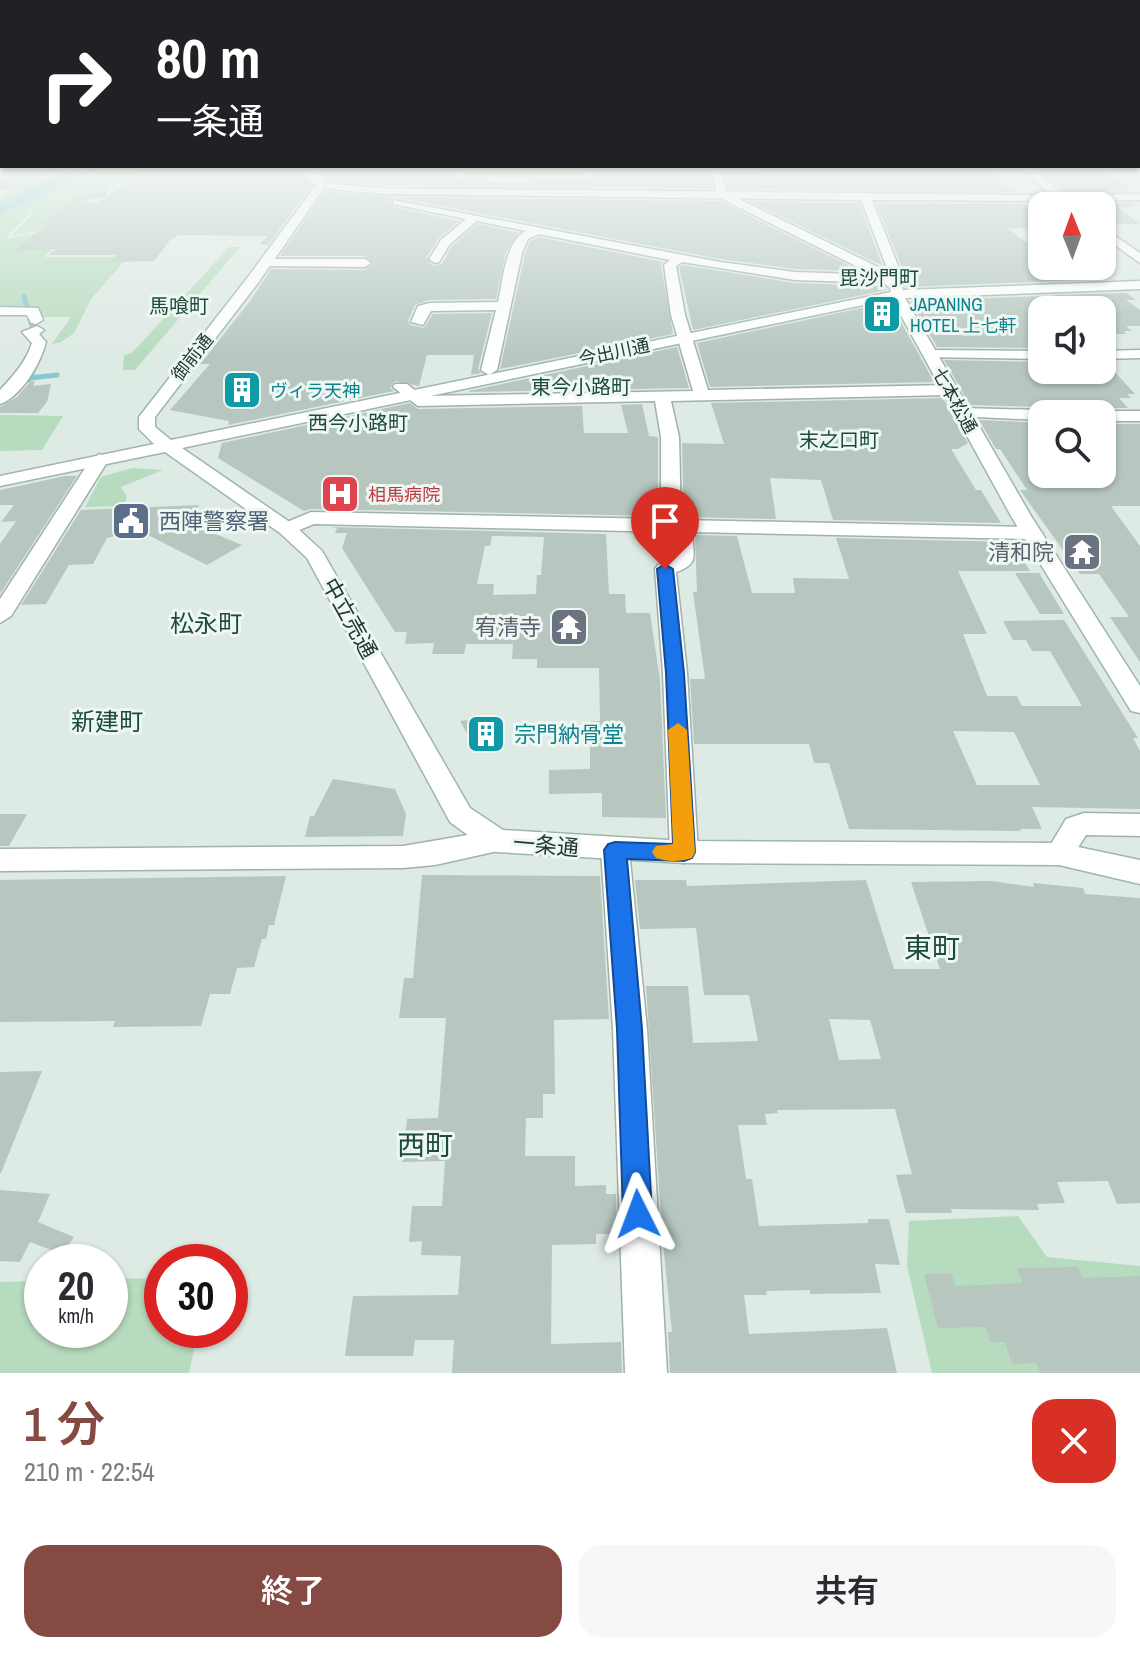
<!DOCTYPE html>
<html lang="ja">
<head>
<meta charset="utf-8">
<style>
	:root { --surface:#fff; --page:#f7f7f7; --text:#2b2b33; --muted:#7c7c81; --accent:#854a42 }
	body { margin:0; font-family:"Archivo Narrow","Noto Sans JP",sans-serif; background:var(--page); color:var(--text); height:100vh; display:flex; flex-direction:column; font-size:30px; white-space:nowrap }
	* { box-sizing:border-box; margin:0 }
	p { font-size:26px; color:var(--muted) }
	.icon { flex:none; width:44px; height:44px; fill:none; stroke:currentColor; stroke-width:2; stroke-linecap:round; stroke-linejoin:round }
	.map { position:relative; height:1373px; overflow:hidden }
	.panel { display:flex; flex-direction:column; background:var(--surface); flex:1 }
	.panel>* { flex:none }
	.top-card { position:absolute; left:0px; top:0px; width:1140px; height:168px; box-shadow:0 2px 6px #0004; background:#202124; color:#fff; overflow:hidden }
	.needle { width:52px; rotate:359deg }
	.tools { position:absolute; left:1028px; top:192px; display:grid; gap:16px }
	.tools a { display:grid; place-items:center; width:88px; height:88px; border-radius:16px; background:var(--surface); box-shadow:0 2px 6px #0004; font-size:40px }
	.speed { position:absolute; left:24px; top:1244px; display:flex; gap:16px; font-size:40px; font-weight:700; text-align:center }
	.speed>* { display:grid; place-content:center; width:104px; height:104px; border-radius:50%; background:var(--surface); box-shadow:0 2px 6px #0004; line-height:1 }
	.speed small { font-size:20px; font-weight:400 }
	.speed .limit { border:12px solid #d22; background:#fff; color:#111 }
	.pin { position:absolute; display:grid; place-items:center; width:68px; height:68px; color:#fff; margin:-82px -34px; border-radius:50% 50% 50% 0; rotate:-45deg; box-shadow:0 0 8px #0007 }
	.pin .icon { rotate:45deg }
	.me { position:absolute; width:88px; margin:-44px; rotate:357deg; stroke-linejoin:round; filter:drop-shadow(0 0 6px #0008) }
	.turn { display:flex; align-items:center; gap:28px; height:168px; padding:0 24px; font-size:36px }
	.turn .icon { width:104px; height:104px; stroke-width:2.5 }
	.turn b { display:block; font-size:56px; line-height:68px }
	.round { display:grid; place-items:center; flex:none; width:84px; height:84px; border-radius:24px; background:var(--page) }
	.headline { display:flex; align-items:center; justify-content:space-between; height:136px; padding:0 24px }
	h1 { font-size:48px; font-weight:600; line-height:60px; color:var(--accent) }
	.action { display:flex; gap:16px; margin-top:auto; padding:16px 24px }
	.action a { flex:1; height:92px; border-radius:24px; background:var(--accent); color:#fff; font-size:32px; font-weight:600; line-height:92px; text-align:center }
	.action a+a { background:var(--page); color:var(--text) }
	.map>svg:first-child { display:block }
</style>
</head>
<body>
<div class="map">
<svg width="1140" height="1373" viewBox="0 0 1140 1373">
	<rect width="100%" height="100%" fill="#deeae4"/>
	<!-- green -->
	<g fill="#b7dbbe">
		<path d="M79 166H158L107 189 104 194 67 203 42 222 46 223 38 231 12 235 35 211H32L7 236 8 239 46 231 63 238 44 257H128L91 299 74 333 61 342 52 344 71 317H42L37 307 0 315V196Z"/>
		<path d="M468 166H584L585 178 463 176Z"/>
		<path d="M229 247H240L135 370H123L124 356 133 352Z"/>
		<path d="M0 415 63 416 42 450 0 451Z"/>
		<path d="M132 468 163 470 121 487 127 497 124 506 85 507 101 477Z"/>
		<path d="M1018 1216 1047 1257 1140 1266V1373H932L907 1266 909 1221Z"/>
		<path d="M162 1278V1330H198L189 1373H0V1282L42 1281V1330H110V1279Z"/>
	</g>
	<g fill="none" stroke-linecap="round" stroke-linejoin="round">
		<!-- stream-far1 -->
		<path stroke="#85cad0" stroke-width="4" d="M69 208 79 200 105 194"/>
		<!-- stream -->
		<g stroke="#85cad0" stroke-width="5">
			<path d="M24 296 33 329 39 335"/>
			<path d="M30 378 57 375"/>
			<path d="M29 380 36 364"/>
		</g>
		<!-- river -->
		<path fill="#85cad0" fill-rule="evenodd" d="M79 166H104L0 215V201Z"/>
	</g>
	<!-- building -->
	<g fill="#b7c7c0" fill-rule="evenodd">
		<path d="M24 166H66L24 190H0V180Z"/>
		<path d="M169 166H294L312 185 268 245 260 244 268 236 179 235 171 239 154 261 112 262 117 255H48L56 249 14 251 48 223H41L68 203 99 202 142 171Z"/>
		<path d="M313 166H459L456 177H486L484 182 531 183 532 179H589V166H646L647 170H705L712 188 384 185 327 181Z"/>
		<path d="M756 166H988L1012 192 729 189 724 172H759Z"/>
		<path d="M1034 166H1093L1131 188H1124L1130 191 1065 192Z"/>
		<path d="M325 191 393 197 390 200 392 207 459 221 439 238 426 257 433 266 442 264 452 246 478 224 519 233 506 251 496 299 429 300 415 305 408 321 410 325 424 328 433 314 492 313 478 369 481 373 471 375 474 355H427L419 386 395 381 390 388 394 391 228 425 229 421 170 410 210 364H200L251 300 271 269 365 270 374 264 365 256H280Z"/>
		<path d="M394 197 720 201 860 271 795 269 720 259Z"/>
		<path d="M751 202 859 203 883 267 881 265Z"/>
		<path d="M876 203 1024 204 1042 223V229L1007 228 1042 254V266L1090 267 1108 279 905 287 898 277 902 267Z"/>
		<path d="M1135 203 1137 204 1128 205 1132 207H1118L1139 224H1102V206L1072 205Z"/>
		<path d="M539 237 663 262 661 265 673 334 500 369 525 254 530 241Z"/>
		<path d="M683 265 795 283 882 286 887 290 693 330 679 267Z"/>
		<path d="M1126 293 1136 300H1126L1140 310V326H1126L1132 331H1124L1126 334H1102V310H1070L1054 295Z"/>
		<path d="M1042 296V348L937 347 910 301Z"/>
		<path d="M890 302 934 382 710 387 697 343Z"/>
		<path d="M677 347 689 388 469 392V391Z"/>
		<path d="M944 360 1042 362V370H1113L1135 394H1127L1131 398H1119L1128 408H1102L1092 414 1052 413 1042 407 970 405Z"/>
		<path d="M35 381 33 386 51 384 47 402 38 413H0V407L17 397 30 382Z"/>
		<path d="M943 398 968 443 958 449H951L976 490H981L1001 523 833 520 821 480 770 478 776 519 684 517 682 443 724 444 711 403Z"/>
		<path d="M410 403 418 409 582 406 584 433H628L621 405 642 404 649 436 658 437V516L311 509 304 511 218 458 222 443Z"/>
		<path d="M979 420 1042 423V474H1110L1102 463V424H1140V506H1111L1140 546V662L1110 617H1129L1099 574H1080L1020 490H1027L1000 449H996Z"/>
		<path d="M65 476H77L0 594V544L16 521 1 522 14 505H0V490Z"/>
		<path d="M199 505 191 524 242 545 207 565 146 534 119 535 107 538 93 564 69 565 46 604 21 605 81 510Z"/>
		<path d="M330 527 606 534 609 594H625L626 613H650L660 680 666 818 602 817V793L549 794V770L590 769V721H600L599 668H537V659H512L513 644H466L464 654H432L434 643 405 644 407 632H395L342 548 347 533H335L337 528ZM492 536 544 537 541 575H537L536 594 493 595 494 584H477L485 546H490Z"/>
		<path d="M695 535 737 536 752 593H795L793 578 849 579 836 538 1012 542 1030 571H958L987 634H963L987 696H1017L1022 706H1082L1050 651H1032L1026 640H1013L1003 621 1064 620 1138 738H1133L1140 751V809L1032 807 1042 829H1020L1021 831 849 829 829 763H814L809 744H694L690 679H705L693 592H697ZM953 731 1014 732 1040 785H977Z"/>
		<path d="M1015 573H1039L1064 614H1040Z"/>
		<path d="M493 717 505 725 504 737 489 745 471 741 460 721Z"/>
		<path d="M333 779 395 789 406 814 403 836 305 837 310 816H314Z"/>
		<path d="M0 814H27L9 846H0Z"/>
		<path d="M422 875 600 876 609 1019 554 1020 555 1094H543V1118H526L525 1156H575V1186L606 1185V1194H616L617 1234H596V1244L552 1245 551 1344 621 1342 622 1373H452L454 1340H415L413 1356H345L353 1296 458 1295 461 1256 421 1255 422 1241 409 1242 412 1206H442L445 1161 402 1162 407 1119 438 1118 446 1018H399L404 978H413Z"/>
		<path d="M286 876 274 925H269L266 939H262L254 967 237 968 230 994H210L201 1026 113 1027 115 1021 0 1022V880Z"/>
		<path d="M635 880H686L687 886 866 880 894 969H940L911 882 991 881 1034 887 1033 883 1083 888 1085 894 1140 898V1203L1117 1204 1108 1181 1057 1182 1065 1203 1037 1204 1039 1210 951 1209 952 1213H906L896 1175 912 1174 895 1109 777 1110 778 1113 765 1114 767 1125H738L746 1179H752L759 1226 868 1223V1219H889L900 1265 875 1264 881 1293 810 1294V1290L766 1291 767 1295H744L749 1334 887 1328 897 1373H670L668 1332H672L662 1233 646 986H688L693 1043 758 1041 749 995H704L696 928 640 929ZM829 1019 870 1020 881 1059 839 1060Z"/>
		<path d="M42 1071 1 1173H0V1072Z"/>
		<path d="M0 1190 50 1194 38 1222 74 1237 62 1254 30 1242 20 1262 0 1261Z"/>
		<path d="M1078 1267 1082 1278 1140 1276V1373H1040L1037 1363 1012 1364 1005 1342H990L986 1327 938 1328 924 1274H952L955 1286 1022 1283 1017 1268Z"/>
	</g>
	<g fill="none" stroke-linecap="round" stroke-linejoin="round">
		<!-- street casing -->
		<g stroke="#a1b1ab" stroke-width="3">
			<g id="street">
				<path d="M1018 166H1029L1064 195 1140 194V200L1071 201 1068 206 1059 201 872 200 899 268 893 282 888 283 795 280 682 262 676 266 685 315 708 390 948 385 956 390 948 395 671 401 679 437 681 520 1032 527 1042 533 1032 539 692 532C693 555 700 564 676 572L687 673 698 852 694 860 684 863 674 860 670 852 663 673 655 569 658 565 673 560 672 532 314 524 287 535 277 529 280 525 311 512 661 519V437L655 401 418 406 393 387 395 384H407L422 396 693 391 671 315 664 265 670 260 539 234 528 239 522 253 497 370 489 375 481 370 496 310 431 311 423 325 411 322 418 306 430 303 498 302C503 281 505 241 526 231L477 221 450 244 439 262 435 263 429 259 441 240 466 219 393 204V200L720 262 795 272 883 275 887 268 861 200 384 194 321 188 317 187V183L384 188 1051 195Z"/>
				<path d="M1102 227 1140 253V263L1102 236Z"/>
				<path d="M265 259H365L371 263 365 267 261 266V260Z"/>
				<path d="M0 307 38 308 43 320 36 324 31 323 27 315H0Z"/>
				<path d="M37 326 44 330 39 334 46 342C41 363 21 397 0 404V390C14 375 26 362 32 343L22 332Z"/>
				<path d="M931 350 1042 351V359L926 357V351Z"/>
				<path d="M1140 350V358L1102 359V351Z"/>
				<path d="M962 408 1042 410 1050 414H1042V420L956 416 954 413Z"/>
				<path d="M1102 411H1140V421H1102V414H1095Z"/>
				<path d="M100 454 109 459 11 616 0 623V599L91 459Z"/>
				<path d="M1084 813 1140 814V836L1086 835 1069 862 1059 865 1049 862 1045 854 1066 819Z"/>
				<path d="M497 830 507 833 511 841 507 849 435 865 403 868 0 871V849L403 846Z"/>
				<path d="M615 839 625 842 629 850 647 1029 667 1373H625L613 1029 601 850 605 842Z"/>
			</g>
		</g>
		<!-- secondary casing -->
		<g stroke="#9eb6ab" stroke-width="3">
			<path id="secondary" d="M297 166C312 166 319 172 326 185L258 283 155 417V427L171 440 891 292 890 288 872 274 718 197 709 166H719L727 193 880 268 901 283 903 290 1140 281V289L905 298 1031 516 1140 686V713L1131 711 1011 516 892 299 182 448 294 525 322 551 470 808 503 830 684 841 1059 843 1140 860V884L1059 865 684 863 497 852 487 849 450 822 307 558 280 533 165 452 0 486V476L154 444 139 429V417L248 277 316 185Z"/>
		</g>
		<!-- street -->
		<use href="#street" fill="#fff" fill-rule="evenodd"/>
		<!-- secondary -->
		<use href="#secondary" fill="#fff" fill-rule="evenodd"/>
	</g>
	<!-- sky -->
	<linearGradient id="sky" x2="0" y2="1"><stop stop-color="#80bdde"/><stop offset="0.46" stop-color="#f0f6f3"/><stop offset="1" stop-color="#f0f6f3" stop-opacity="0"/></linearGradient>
	<rect width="1140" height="358" fill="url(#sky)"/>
	<!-- route -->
	<path fill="#1a73e8" stroke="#114b97" stroke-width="2" d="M665 564 673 569 684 673 695 852 692 858 684 861 627 859 642 1029 652 1214 648 1225 638 1229 627 1225 623 1214 617 1029 604 850 608 844 615 842 673 844 666 673 657 569Z"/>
	<!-- slow -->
	<path fill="#f59e0b" d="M678 723 687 730 695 852 692 858C680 862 667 862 656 858L652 852 656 846 673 844 668 730Z"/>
	<!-- icons -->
	<defs>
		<g id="building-square" transform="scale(2)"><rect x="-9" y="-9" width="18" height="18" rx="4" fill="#0f9aa8" stroke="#eff7f2"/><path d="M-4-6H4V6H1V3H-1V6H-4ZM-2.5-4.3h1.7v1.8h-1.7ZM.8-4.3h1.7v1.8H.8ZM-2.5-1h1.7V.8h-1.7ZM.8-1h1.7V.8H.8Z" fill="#fff"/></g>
		<g id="hospital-square" transform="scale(2)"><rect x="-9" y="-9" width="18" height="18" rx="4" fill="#e0444e" stroke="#eff7f2"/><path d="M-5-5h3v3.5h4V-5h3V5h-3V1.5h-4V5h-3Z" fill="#fff"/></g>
		<g id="civic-square" transform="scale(2)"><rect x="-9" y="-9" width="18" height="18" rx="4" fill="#5c6f8a" stroke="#eff7f2"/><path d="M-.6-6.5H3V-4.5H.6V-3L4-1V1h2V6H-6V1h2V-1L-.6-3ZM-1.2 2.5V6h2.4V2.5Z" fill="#fff"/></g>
		<g id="temple-square" transform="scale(2)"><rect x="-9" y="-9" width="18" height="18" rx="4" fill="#6b7280" stroke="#eff7f2"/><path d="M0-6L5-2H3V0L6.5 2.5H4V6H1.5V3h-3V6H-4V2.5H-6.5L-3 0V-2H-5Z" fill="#fff"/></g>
	</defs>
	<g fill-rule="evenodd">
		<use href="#building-square" x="882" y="314"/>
		<use href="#building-square" x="242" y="390"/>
		<use href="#hospital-square" x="340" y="494"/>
		<use href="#civic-square" x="131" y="521"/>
		<use href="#temple-square" x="1082" y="552"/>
		<use href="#temple-square" x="569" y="627"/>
		<use href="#building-square" x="486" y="734"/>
	</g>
	<g text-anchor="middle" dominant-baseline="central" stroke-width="6" stroke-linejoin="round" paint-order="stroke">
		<!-- far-culture labels -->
		<g font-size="18" fill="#0d838f" stroke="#eff7f2" text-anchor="start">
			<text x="910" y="304">JAPANING<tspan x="910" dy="21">HOTEL 上七軒</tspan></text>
			<text x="270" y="390">ヴィラ天神</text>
		</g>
		<!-- far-street labels -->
		<g font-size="18" fill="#203931" stroke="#eff7f2">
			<text transform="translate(614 352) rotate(-12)">今出川通</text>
			<text transform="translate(192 357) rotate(-52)">御前通</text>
			<text transform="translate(955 400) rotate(61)">七本松通</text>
		</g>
		<!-- far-health labels -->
		<g font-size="18" fill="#be3a42" stroke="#eff7f2" text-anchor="start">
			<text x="368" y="494">相馬病院</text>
		</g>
		<!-- far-neighbourhood labels -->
		<g font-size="20" fill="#1c4b3c" stroke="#eff7f2">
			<text x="879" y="277">毘沙門町</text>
			<text x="179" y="305">馬喰町</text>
			<text x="581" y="386">東今小路町</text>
			<text x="358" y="422">西今小路町</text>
			<text x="839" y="439">末之口町</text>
		</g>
		<!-- service labels -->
		<g font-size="22" fill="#4e5e75" stroke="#eff7f2" text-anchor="start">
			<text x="159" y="521">西陣警察署</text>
		</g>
		<!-- worship labels -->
		<g font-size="22" fill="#5b616d" stroke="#eff7f2" text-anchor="end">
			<text x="1054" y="552">清和院</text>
			<text x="541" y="627">宥清寺</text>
		</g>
		<!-- street labels -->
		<g font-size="22" fill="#203931" stroke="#eff7f2">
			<text transform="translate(350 618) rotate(61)">中立売通</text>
			<text transform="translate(546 845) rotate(5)">一条通</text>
		</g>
		<!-- culture labels -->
		<g font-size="22" fill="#0d838f" stroke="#eff7f2" text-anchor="start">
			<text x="514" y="734">宗門納骨堂</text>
		</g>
		<!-- neighbourhood labels -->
		<g font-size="24" fill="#1c4b3c" stroke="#eff7f2">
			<text x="206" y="623">松永町</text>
			<text x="107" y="721">新建町</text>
		</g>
		<!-- near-neighbourhood labels -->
		<g font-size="28" fill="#1c4b3c" stroke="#eff7f2">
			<text x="932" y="948">東町</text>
			<text x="425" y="1145">西町</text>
		</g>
	</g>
</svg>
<div class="tools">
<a><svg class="needle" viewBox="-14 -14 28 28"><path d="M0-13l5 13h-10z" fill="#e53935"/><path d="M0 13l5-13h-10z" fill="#7c7c81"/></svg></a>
<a><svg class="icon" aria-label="sound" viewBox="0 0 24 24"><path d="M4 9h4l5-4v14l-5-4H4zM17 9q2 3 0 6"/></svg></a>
<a><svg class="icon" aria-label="search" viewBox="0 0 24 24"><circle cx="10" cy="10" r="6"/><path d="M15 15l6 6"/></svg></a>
</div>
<div class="speed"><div>20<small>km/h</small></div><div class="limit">30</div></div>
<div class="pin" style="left:665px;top:569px;background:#d93025"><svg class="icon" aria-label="arrive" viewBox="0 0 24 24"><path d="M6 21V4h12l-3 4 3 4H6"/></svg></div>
<svg class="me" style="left:638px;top:1214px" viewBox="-20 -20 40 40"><path d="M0-17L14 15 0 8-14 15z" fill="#1a73e8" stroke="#fff" stroke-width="4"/></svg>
<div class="top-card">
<div class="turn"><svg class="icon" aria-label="right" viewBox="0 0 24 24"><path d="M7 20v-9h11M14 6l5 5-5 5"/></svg><div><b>80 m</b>一条通</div></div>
</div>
</div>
<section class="panel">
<div class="headline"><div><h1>1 分</h1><p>210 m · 22:54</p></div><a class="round" style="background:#d93025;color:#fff"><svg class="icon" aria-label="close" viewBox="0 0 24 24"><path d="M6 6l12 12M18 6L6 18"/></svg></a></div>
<div class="action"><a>終了</a><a>共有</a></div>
</section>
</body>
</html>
